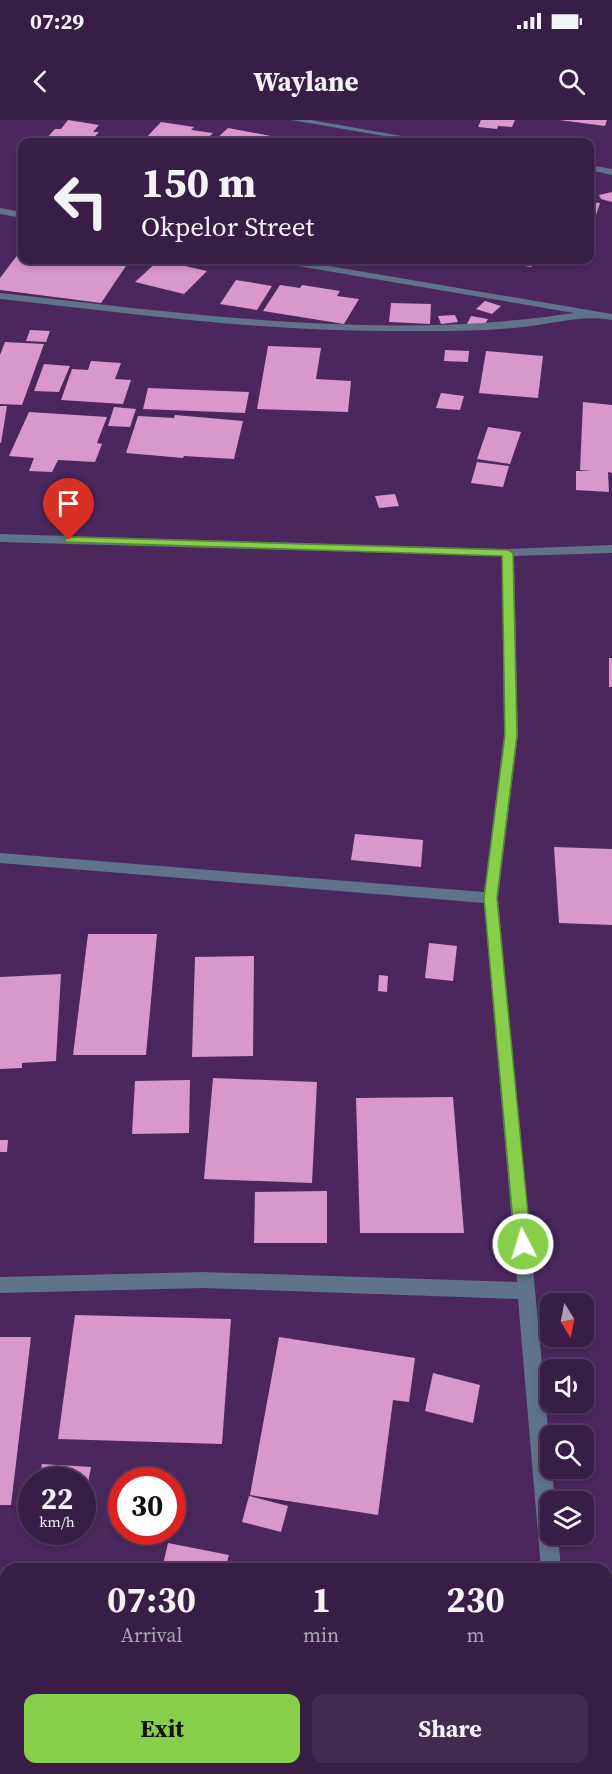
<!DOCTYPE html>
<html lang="en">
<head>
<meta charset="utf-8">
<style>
	:root { --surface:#381d46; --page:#432a51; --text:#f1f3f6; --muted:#aba2b3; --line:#523b5f; --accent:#87cf4a }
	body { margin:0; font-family:"Source Serif 4",serif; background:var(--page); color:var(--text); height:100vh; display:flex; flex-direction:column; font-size:22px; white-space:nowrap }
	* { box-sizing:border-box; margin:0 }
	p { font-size:20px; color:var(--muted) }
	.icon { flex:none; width:33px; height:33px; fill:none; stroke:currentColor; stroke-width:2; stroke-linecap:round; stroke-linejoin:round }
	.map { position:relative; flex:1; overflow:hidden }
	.drawer { position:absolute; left:0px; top:1443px; width:612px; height:212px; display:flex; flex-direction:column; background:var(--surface); border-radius:18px 18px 0 0; box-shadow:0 3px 9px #0003,0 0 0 2px var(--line) }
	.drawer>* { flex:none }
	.guide { position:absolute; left:18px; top:18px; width:576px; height:126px; border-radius:12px; box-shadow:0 3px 9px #0003,0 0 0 2px var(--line); background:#381d46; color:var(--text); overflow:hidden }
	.needle { width:39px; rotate:170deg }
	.controls { position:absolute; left:540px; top:1173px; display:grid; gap:12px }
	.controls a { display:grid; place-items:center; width:54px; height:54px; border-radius:12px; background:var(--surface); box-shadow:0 3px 9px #0003,0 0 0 2px var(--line); font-size:30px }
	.speed { position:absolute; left:18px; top:1347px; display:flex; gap:12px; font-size:30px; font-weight:700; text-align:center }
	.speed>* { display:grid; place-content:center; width:78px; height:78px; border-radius:50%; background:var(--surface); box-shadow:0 3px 9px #0003,0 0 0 2px var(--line); line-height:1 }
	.speed small { font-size:15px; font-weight:400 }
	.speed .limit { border:9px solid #d22; background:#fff; color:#111 }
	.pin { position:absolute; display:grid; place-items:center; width:51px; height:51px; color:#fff; margin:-62px -26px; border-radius:50% 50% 50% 0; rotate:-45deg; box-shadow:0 0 6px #0007 }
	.pin .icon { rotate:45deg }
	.me { position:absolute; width:66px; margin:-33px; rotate:355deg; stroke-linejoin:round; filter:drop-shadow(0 0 4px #0008) }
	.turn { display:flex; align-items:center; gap:21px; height:126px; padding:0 24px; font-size:27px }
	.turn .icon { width:78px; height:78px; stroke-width:2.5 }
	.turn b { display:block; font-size:42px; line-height:51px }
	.eta { display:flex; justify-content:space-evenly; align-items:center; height:102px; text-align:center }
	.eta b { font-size:36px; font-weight:700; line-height:42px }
	.primary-button { display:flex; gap:12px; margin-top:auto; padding:12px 24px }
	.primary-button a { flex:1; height:69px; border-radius:12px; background:var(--accent); color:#111; font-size:24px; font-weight:700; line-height:69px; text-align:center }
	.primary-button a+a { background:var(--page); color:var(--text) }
	.status { display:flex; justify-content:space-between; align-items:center; height:42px; padding:0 30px; background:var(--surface); direction:ltr }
	.status svg { height:16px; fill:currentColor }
	header { display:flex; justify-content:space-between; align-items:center; height:78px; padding:0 24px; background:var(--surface); font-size:27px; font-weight:700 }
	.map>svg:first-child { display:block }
</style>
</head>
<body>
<div class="status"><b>07:29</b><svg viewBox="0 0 49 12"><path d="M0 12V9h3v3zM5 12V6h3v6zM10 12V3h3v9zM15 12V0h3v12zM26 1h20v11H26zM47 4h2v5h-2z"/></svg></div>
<header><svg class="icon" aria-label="back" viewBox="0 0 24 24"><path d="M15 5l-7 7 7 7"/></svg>Waylane<svg class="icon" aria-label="search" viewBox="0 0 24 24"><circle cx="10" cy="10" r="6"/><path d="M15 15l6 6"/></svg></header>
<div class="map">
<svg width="612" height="1654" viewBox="0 0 612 1654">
	<rect width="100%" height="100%" fill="#4b275d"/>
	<!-- building -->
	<g fill="#d898cc">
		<path d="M68 0 99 5 93 12H99L90 22H43L55 9H61Z"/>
		<path d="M481 0H515L512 7 498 6 497 9 478 7Z"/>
		<path d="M559 0H607L605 6Z"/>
		<path d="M161 2 194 7 191 10 213 13 204 22H142Z"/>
		<path d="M228 8 298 21V22H213Z"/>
		<path d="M612 72V82L601 79 599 75Z"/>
		<path d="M590 82 600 83 592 107H590Z"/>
		<path d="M22 129V140H130L101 183 0 170V158Z"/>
		<path d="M159 140 207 151 184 174 135 162Z"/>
		<path d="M488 140H534L531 147Z"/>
		<path d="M236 160 272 166 257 190 220 184Z"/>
		<path d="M280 165 300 168 302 165 340 171 337 176 359 179 344 204 263 191Z"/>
		<path d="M485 181 501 186 492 194 476 189Z"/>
		<path d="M391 183 431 184 430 204 389 202Z"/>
		<path d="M455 195 458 202 441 204 438 196Z"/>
		<path d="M471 196 488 199 484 206 467 204Z"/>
		<path d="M30 210 50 211 46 222 26 221Z"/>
		<path d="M5 222 44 224 22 285 0 284V235Z"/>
		<path d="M268 226 321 228 316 259 351 261 348 292 257 289Z"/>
		<path d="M445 230 469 231 468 242 444 241Z"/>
		<path d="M486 231 543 236 538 278 479 273Z"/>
		<path d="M91 241 121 243 115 259 131 260 123 284 61 280 72 249 88 250Z"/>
		<path d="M44 244 70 246 59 272 34 271Z"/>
		<path d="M148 268 249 272 245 293 143 289Z"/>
		<path d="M441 273 464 276 460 290 436 288Z"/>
		<path d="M583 282 612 285V353L608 352 609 372 576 370V351H591L580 350Z"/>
		<path d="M0 286H7L1 323H0Z"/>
		<path d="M114 287 136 289 130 307 108 306Z"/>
		<path d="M29 292 107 297 97 323 102 324 95 342 58 340 52 352 29 351 34 338 9 336Z"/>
		<path d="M175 295 243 301 234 339 184 336 183 338 126 333 138 296 174 298Z"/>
		<path d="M488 307 521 312 510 344 477 339Z"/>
		<path d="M477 342 509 346 503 367 471 363Z"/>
		<path d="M395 374 399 386 379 388 375 376Z"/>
		<rect x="609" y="538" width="3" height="29"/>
		<path d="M355 714 423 720 421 747 351 740Z"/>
		<path d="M554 727 612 729V805L559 803Z"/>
		<path d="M88 814H157L146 935H73Z"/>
		<path d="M429 823 457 826 453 861 425 858Z"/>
		<path d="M254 836 253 936 192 937 195 837Z"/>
		<path d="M61 854 56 941 22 943V948L0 949V857Z"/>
		<path d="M379 855 388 856 387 872 378 871Z"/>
		<path d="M213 958 317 962 312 1063 204 1059Z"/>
		<path d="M190 960 189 1013 132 1014 135 961Z"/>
		<path d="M453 977 464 1113H360L356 978Z"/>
		<path d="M0 1020H8L7 1032H0Z"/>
		<path d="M327 1071V1123H254L255 1072Z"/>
		<path d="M75 1195 231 1199 222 1324 58 1319Z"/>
		<path d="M0 1217H31L11 1385H0Z"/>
		<path d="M279 1217 415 1238 409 1282 393 1280 378 1395 250 1375Z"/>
		<path d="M433 1253 480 1265 473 1303 425 1291Z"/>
		<path d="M42 1344 91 1347 85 1378H82V1360H39Z"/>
		<path d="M249 1376 288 1386 281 1412 242 1402Z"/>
		<path d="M168 1423 229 1435 225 1449H162Z"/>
		<rect x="201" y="1648" width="62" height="6"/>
	</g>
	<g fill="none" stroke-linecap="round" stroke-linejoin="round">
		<!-- minor -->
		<g fill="#5f738b" fill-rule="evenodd">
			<path d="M291 0H311L436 22H419Z"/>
			<path d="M590 45 612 49V55L590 50Z"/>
			<path d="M0 88 22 92V98L0 94Z"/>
			<path d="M275 140H294L612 194V200C579 194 546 206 513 208 471 212 428 211 386 211 257 211 128 193 0 179V173C190 194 384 222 574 193L280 143Z"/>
			<path d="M0 414 508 429 612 425V433L514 436 518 615 498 778 555 1382H550V1414H558L561 1449H541L518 1179 203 1168 0 1173V1157L203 1152 517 1162 484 783 0 743V733L484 772 504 615 502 436 0 422Z"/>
			<path d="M0 1503 6 1504V1524L0 1523Z"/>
			<path d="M554 1648H576L577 1654H555Z"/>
		</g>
	</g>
	<!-- route -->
	<path fill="#87cf4a" stroke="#588730" stroke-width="1.5" d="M69 417 508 430 513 433 517 615 497 778 531 1124 528 1130 523 1132 517 1130 515 1124 484 778 505 615 502 436 66 422 64 420Z"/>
</svg>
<div class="controls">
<a><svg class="needle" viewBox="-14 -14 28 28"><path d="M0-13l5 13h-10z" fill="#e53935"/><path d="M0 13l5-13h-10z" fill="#aba2b3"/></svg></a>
<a><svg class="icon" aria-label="sound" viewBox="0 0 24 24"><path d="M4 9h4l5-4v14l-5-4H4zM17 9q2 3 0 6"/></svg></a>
<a><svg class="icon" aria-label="search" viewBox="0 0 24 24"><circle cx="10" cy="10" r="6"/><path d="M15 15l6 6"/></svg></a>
<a><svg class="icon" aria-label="layers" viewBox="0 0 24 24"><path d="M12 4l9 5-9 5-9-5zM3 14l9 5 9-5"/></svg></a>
</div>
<div class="speed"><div>22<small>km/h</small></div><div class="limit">30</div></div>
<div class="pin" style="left:69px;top:420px;background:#d93025"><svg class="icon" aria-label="arrive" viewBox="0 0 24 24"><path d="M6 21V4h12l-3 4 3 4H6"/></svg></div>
<svg class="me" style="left:523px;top:1124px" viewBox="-20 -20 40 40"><circle r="17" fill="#87cf4a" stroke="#fff" stroke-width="3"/><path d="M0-11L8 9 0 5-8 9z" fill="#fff"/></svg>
<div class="guide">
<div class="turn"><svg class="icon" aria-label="left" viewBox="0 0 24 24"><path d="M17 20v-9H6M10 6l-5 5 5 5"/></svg><div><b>150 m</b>Okpelor Street</div></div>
</div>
<section class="drawer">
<div class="eta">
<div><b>07:30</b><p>Arrival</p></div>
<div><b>1</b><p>min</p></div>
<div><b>230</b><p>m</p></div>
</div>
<div class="primary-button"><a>Exit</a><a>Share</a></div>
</section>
</div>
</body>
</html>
